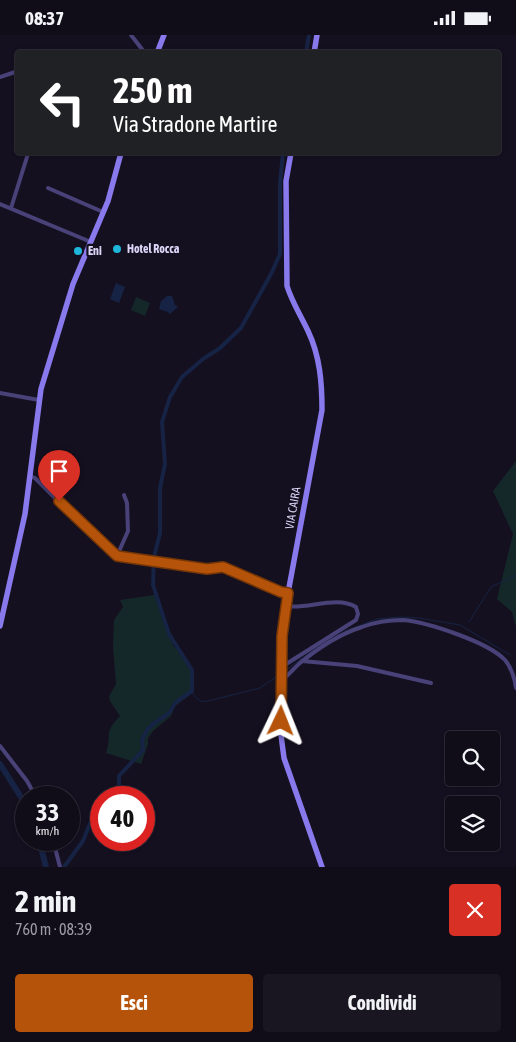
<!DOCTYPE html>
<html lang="it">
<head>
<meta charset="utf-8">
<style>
	:root { --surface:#100c18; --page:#191521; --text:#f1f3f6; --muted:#9c9ba2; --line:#302c37; --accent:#b45309 }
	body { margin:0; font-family:"Asap Condensed",sans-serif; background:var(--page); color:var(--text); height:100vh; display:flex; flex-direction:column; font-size:19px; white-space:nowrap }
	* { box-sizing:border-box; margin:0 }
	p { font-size:16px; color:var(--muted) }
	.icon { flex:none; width:28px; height:28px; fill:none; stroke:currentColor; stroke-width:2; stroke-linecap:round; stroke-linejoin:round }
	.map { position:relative; height:832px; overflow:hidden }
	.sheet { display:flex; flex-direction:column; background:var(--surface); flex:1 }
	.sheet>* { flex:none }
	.guide { position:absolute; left:15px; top:15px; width:486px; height:105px; border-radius:5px; box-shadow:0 1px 4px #0004,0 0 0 1px var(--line); background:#202124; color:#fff; overflow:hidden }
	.tools { position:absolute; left:445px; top:696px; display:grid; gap:10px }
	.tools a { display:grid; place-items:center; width:55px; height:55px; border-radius:5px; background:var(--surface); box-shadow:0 1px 4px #0004,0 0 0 1px var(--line); font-size:25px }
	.speed { position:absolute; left:15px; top:751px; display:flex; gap:10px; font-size:25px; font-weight:700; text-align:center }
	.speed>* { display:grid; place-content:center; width:65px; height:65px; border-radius:50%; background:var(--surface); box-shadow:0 1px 4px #0004,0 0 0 1px var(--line); line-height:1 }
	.speed small { font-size:12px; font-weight:400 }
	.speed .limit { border:8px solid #d22; background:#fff; color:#111 }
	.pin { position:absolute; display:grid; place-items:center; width:42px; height:42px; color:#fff; margin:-51px -21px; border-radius:50% 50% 50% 0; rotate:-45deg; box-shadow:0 0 5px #0007 }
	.pin .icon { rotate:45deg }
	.me { position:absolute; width:55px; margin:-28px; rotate:2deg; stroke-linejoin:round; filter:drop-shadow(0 0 4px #0008) }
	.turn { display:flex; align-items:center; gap:18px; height:105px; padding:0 15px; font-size:22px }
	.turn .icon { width:65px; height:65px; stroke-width:2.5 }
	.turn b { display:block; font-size:35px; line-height:42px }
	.round { display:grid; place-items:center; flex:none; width:52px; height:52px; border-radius:5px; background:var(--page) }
	.overview { display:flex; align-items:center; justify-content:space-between; height:85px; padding:0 15px }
	h1 { font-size:30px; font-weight:700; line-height:38px }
	.cta { display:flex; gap:10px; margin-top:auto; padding:10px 15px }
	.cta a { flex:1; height:58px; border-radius:5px; background:var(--accent); color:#fff; font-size:20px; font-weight:700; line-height:58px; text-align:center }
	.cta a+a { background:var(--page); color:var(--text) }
	.status { display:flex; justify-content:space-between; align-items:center; height:35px; padding:0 25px; background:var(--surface); direction:ltr }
	.status svg { height:14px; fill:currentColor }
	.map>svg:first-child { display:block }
</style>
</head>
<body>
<div class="status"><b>08:37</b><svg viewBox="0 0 49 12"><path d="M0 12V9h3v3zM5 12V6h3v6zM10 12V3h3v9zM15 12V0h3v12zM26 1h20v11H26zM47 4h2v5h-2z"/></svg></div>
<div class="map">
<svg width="516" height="832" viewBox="0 0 516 832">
	<rect width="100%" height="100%" fill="#151020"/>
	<!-- green -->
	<g fill="#142829">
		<path d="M136 262 150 268 145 281 131 275Z"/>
		<path d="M516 426V592L512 577 497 564 513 499 493 456Z"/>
		<path d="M154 560 173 603V611L183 617 193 639 190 660 175 671 171 681 153 696 148 703V709L141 729 106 718C113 698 102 700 120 681L110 666 109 661 116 649 113 611 114 585 123 572 120 565Z"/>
	</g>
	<!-- water -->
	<g fill="#162344">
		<path d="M116 248 125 252 119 268 110 264Z"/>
		<path d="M167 261H172L175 270 178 272 170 279 168 277 159 274 161 266Z"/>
	</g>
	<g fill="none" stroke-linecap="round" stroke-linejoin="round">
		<!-- stream -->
		<g stroke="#162344" stroke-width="1">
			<path d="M469 587 491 552 516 540"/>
			<path d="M285 636 317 612 345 596 377 584 401 582 419 583 460 590 510 620"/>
			<path d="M192 656C195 663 200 668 208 666L260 653 279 640"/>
		</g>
		<!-- canal -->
		<g stroke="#162344" stroke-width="4">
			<path d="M306 18 309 0"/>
			<path d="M108 762 119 750V741L143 715 142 705 147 695 153 689 169 678 176 667 192 656V635L169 599 153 550 154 522 160 498V453L165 429 162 387 170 362 182 342 203 324 220 313 241 293 272 237 280 219V148L283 118"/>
			<path d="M64 832 83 806 91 786 101 771"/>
		</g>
		<!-- river -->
		<g stroke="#162344" stroke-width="6">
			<path d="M0 729 26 770"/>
			<path d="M39 805 46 832"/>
		</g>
		<!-- street -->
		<g stroke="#494279" stroke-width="4">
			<path d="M131 0 145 18"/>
			<path d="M0 42 18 36"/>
			<path d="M48 153 103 177"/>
			<path d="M0 169 91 207"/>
			<path d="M11 173 27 122"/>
			<path d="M0 358 39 365"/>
			<path d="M30 441 35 443 82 490 117 521 207 533 223 532 281 557H288"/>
			<path d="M117 521 128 496 127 468 124 460"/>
			<path d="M302 626 357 631 431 648"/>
			<path d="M283 631 356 585 358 579 356 572C336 560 307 575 286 571"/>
			<path d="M283 644C289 640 294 633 300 628 317 614 340 599 362 592 375 587 389 585 403 585 427 587 488 607 505 625 511 632 515 644 516 653"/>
			<path d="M0 711 27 746 36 762"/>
			<path d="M53 805 60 832"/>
		</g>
		<!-- secondary -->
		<g stroke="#8879ec" stroke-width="5.5">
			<path d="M157 18 164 0"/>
			<path d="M314 18 317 0"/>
			<path d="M291 118 286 146 287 251C292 267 301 281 308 296 320 321 322 348 322 375L283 585 281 673V700L284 723 322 832"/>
			<path d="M0 591 25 479 41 354 73 249 108 166 121 118"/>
		</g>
	</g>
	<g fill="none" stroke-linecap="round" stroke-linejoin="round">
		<!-- route casing -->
		<g stroke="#753606" stroke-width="12">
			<path id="route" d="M59 466 117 521 207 534 223 532 281 557 288 558 282 601 281 686"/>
		</g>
		<!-- route -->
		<use href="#route" stroke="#b45309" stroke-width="9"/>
	</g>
	<!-- markers -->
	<g fill="#1fb6dc" stroke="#151020" stroke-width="2">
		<circle cx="117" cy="214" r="5"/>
		<circle cx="78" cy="216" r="5"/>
	</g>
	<g text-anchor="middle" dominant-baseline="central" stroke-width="4.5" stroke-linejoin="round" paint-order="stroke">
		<!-- poi labels -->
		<g font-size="12" font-weight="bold" fill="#ddd6f9" stroke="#151020" text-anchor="start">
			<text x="127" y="214">Hotel Rocca</text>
			<text x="88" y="216">Eni</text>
		</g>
		<!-- street labels -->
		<g font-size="12" fill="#ddd6f9" stroke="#151020">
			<text transform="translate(293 473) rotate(-80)">VIA CAIRA</text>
		</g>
	</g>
</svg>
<div class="tools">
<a><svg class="icon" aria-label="search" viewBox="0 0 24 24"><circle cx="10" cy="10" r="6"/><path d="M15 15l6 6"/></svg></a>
<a><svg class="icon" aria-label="layers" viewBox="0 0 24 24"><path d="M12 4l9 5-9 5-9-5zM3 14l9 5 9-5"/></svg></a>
</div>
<div class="speed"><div>33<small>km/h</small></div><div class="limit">40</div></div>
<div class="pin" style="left:59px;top:466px;background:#d93025"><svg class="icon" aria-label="arrive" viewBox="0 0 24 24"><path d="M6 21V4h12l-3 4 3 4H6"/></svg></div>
<svg class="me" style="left:281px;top:686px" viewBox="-20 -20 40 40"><path d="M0-17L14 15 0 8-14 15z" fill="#b45309" stroke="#fff" stroke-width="4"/></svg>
<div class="guide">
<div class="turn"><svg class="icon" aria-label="left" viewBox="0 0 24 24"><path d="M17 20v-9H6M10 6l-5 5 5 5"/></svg><div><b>250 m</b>Via Stradone Martire</div></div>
</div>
</div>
<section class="sheet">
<div class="overview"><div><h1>2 min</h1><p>760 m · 08:39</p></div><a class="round" style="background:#d93025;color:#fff"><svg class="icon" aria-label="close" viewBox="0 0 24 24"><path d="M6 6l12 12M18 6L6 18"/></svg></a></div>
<div class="cta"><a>Esci</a><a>Condividi</a></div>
</section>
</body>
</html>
